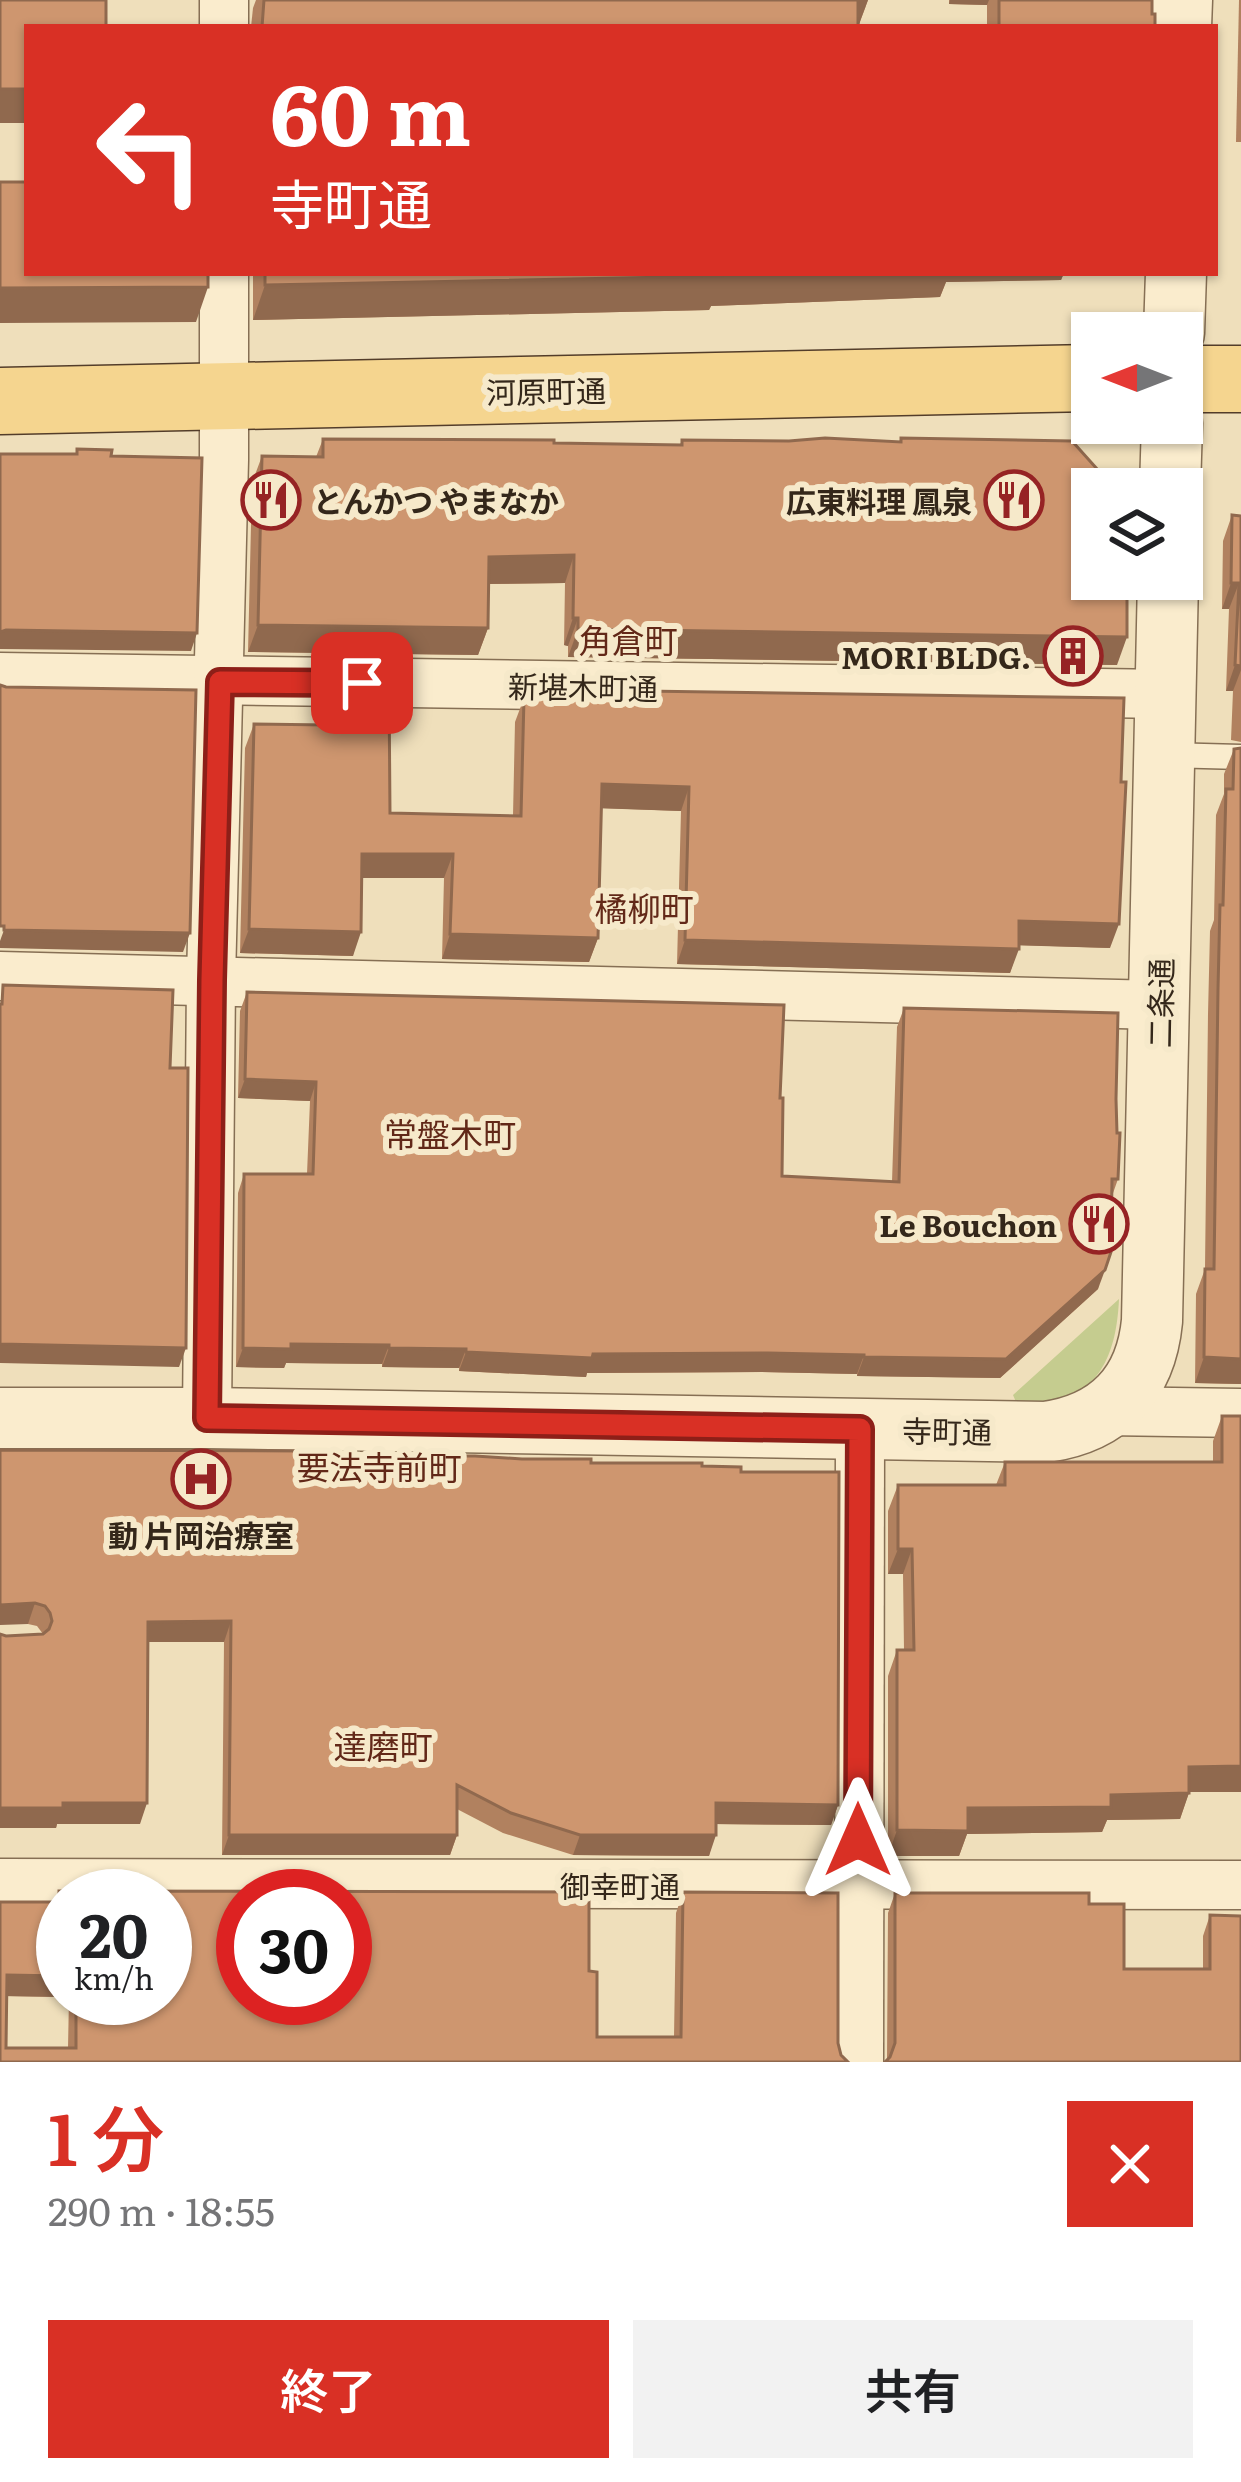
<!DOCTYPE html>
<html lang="ja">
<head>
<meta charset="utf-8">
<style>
	:root { --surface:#fff; --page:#f2f2f2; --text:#202124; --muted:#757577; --accent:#d93025 }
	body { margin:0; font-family:Literata,"Noto Sans JP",serif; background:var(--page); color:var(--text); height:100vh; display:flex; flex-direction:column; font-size:45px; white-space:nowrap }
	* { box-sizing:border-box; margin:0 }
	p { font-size:39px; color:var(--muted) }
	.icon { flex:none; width:66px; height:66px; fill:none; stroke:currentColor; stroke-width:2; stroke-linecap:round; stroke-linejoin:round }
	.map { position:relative; height:2062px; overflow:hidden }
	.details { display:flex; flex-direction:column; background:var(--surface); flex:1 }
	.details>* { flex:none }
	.top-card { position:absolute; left:24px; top:24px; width:1194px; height:252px; border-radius:0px; box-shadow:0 3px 9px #0004; background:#d93025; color:#fff; overflow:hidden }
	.needle { width:78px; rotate:270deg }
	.fabs { position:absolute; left:1071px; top:312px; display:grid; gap:24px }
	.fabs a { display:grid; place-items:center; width:132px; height:132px; border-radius:0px; background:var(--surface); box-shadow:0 3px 9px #0004; font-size:60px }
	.speed { position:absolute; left:36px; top:1869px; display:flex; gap:24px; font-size:60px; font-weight:700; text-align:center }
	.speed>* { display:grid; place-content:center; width:156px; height:156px; border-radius:50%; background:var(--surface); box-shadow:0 3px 9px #0004; line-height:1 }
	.speed small { font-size:30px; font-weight:400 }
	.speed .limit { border:18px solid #d22; background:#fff; color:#111 }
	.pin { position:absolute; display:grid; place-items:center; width:102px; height:102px; color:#fff; margin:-51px; border-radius:24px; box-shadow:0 6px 18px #0006 }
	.me { position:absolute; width:132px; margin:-66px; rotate:0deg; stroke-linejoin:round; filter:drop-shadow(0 0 9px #0008) }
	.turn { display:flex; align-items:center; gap:42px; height:252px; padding:0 48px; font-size:54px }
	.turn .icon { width:156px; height:156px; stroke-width:2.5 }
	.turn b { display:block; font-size:84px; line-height:102px }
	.round { display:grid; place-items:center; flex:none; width:126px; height:126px; border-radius:0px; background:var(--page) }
	.overview { display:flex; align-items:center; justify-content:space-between; height:204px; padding:0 48px }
	h1 { font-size:72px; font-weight:600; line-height:90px; color:var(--accent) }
	.button { display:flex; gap:24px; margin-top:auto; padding:24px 48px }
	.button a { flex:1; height:138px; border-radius:0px; background:var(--accent); color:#fff; font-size:48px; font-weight:600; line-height:138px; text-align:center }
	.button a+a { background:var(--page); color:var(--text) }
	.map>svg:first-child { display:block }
</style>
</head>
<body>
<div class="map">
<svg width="1241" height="2062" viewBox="0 0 1241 2062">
	<rect width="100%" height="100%" fill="#efdfbb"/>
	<!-- green -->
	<path fill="#c5cc8f" d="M1119 1299C1117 1344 1105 1390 1054 1402 1042 1405 1027 1402 1016 1402L1013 1395Z"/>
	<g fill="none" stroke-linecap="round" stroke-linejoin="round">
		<!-- service casing -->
		<g stroke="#866f54" stroke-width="27">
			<path id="service" d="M1167 755 1241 757"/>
		</g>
		<!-- minor casing -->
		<g stroke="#866f54" stroke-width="51">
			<g id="minor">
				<path d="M224 0V27"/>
				<path d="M0 677 1166 694"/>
				<path d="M0 976 1159 1005"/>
				<path d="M1105 1411 1241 1413"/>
				<path d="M207 1418 211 980 224 460V273"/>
				<path d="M0 1883 1241 1885"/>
				<path d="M859 2062 860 1429"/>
			</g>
		</g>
		<!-- tertiary casing -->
		<g stroke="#866f54" stroke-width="63">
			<g id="tertiary">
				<path d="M1181 27 1182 0"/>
				<path d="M1174 333 1176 273"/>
				<path d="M1170 489 1172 423"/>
				<path d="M0 1418H207L1046 1432C1109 1423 1146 1385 1152 1321L1168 579"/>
			</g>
		</g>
		<!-- primary casing -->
		<g stroke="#533d2a" stroke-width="69">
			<g id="primary">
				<path d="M1182 379H1241"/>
				<path d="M0 401 1092 378"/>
			</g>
		</g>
		<!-- service -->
		<use href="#service" stroke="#faeccd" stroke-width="24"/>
		<!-- minor -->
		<use href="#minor" stroke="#faeccd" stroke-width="48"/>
		<!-- tertiary -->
		<use href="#tertiary" stroke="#faeccd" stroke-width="60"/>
		<!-- primary -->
		<use href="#primary" stroke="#f5d58f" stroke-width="66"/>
	</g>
	<!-- wall -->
	<g fill="#b1815f" fill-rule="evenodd">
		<path d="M256 0H868L858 27H251L253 8Z"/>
		<path d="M949 0H1152V14L1155 27H987V5L949 4Z"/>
		<path d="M1239 0H1241V142H1236Z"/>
		<path d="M253 273H1064L1061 280 946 282 940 297 711 306 709 310 253 320Z"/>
		<path d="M323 439 680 445 682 440 1117 665 568 657V646L564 645 565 583 489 584 488 628 478 655 248 652 252 483 262 456 316 457Z"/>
		<path d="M1232 515 1241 516V742L1231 740 1233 691H1226L1229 609H1222L1223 541Z"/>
		<path d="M327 686 390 813 513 816 515 722 524 698 571 699 575 690 1110 948 1019 945 1010 973 677 964 681 811 601 808 598 938 589 962 442 959 444 878H362L353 956 240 953 245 748 254 724 318 725V710Z"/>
		<path d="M1234 749 1241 1384 1195 1383 1196 1294 1205 1269 1208 1014 1210 931 1214 920 1216 815 1224 794V774Z"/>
		<path d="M247 992 780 1098 782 1176 892 1182 897 1027 904 1008 1116 1099 1118 1179 1112 1196 1098 1289 1000 1378 857 1376V1374L761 1372 587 1373 586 1377 459 1371V1368L382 1367V1364L286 1363 284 1368 236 1367 238 1193 244 1174H307L310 1101 238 1098 240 1011Z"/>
		<path d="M1222 1416H1241V1792H1189L1180 1819 1107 1820 1102 1832 967 1834 959 1856H888V1676L897 1650H904L903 1574H888V1511L898 1485H996L1005 1462H1213V1441Z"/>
		<path d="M0 1450 333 1456 702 1466 741 1472 838 1805 831 1825 716 1824 709 1856 573 1855 503 1833 457 1809V1835L450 1855H222L224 1642H148L140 1824H57L56 1828H0L6 1636 43 1634 37 1626 28 1624Z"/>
		<path d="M59 1891 589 1971 597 2037H674L676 1913 683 1892 838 2043 841 2055 0 2062V1902H55ZM63 1896 165 1998H69L68 2048H6L7 1996 63 1997Z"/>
		<path d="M895 1893 1089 1904 1124 1969H1203V1936L1210 1915 1241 2062 887 2060 888 1913Z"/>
	</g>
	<!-- shaded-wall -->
	<g fill="#90694e">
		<path d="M858 0H868L858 27Z"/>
		<path d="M950 0H989L987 5 949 4Z"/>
		<rect x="0" y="89" width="27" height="34"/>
		<path d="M721 273H1064L1061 280 946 282 940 297 711 306 709 310 253 320 265 285Z"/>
		<path d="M208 287 196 322 0 323V288Z"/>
		<path d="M574 555 565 583 479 584 489 557Z"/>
		<path d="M1231 583H1239L1229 609H1222Z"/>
		<path d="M573 618H578L568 646 564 645Z"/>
		<path d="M258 625 488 628 478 655 248 652Z"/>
		<path d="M578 629 1127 637 1117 665 568 657Z"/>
		<path d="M6 630 197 633 191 651 0 649V632Z"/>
		<path d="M1235 665 1241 666V670L1233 691H1226Z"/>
		<path d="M602 784 689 787 681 811 593 808Z"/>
		<path d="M362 854H453L444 878H353Z"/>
		<path d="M1019 921 1119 924 1110 948 1010 945Z"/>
		<path d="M249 929 361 932 353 956 240 953Z"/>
		<path d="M4 930 190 933 183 952 0 948V941Z"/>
		<path d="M450 934 598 938 589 962 442 959Z"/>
		<path d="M685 940 1019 949 1010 973 677 964Z"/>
		<path d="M245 1079 316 1082 310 1101 238 1098Z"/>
		<path d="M1105 1270 1098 1289 1000 1378 857 1376 864 1357Z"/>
		<path d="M0 1344 186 1348 179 1367 0 1363Z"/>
		<path d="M291 1344 389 1345 382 1364 286 1363 284 1368 236 1367 243 1348Z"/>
		<path d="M389 1348 466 1349 459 1368 382 1367Z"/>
		<path d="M466 1352 593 1354 768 1353 864 1355 857 1374 761 1372 587 1373 586 1377 459 1371Z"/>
		<path d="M1204 1357 1241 1359V1384L1195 1383Z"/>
		<path d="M898 1549H912L903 1574H888Z"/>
		<path d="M35 1603 28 1624 0 1625V1605Z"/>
		<path d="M231 1621 224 1642H141L148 1622Z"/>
		<path d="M1241 1766V1792H1179L1189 1767Z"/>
		<path d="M1189 1793 1180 1819 1107 1820 1102 1832 967 1834 959 1856H888L897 1830 968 1808 1111 1795Z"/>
		<path d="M63 1803H147L140 1824H57L56 1828H0V1808Z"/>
		<path d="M716 1803 838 1805 831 1825 709 1824Z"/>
		<path d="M229 1835H457L450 1855H222Z"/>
		<path d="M580 1835H716L709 1856 573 1855Z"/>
		<path d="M7 1975 63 1976V1997L0 1996Z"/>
	</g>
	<!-- building -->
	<g fill="#ce966f" stroke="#90694e" stroke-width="3" fill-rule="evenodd">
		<path d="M0 0H106V27H27V89H0Z"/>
		<path d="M264 0H858V27H262Z"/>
		<path d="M999 0H1152V14H1155V27H999Z"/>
		<path d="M0 182H27V273H208V287L0 288Z"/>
		<path d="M265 273H722V276L265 285Z"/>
		<path d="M825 438 901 442V438L1072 441 1115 489H1092V579H1127V637L578 629V618H573L574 555 489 557 488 628 258 625 262 456 323 457V439L554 440V443L682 445V440L789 441Z"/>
		<path d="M77 449 112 450 111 456 202 458 197 633 6 630 0 632V454H77Z"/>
		<path d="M1232 515 1241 516V666L1235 665 1239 583H1231Z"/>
		<path d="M0 685 6 687 196 690 190 933 4 930V926H0Z"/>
		<path d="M327 686 389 687 390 813 521 816 524 698 575 699V690L1124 698 1121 782H1126L1119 924 1019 921V949L685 940 689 787 602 784 598 938 450 934 453 854H362L361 932 249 929 254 724 327 725Z"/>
		<path d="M1241 748V1359L1204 1357 1205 1269H1214L1218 989 1220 905H1223L1226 789H1233L1234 749Z"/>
		<path d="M3 985 173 990 170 1068H188L186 1348 0 1344V1004H2Z"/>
		<path d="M247 992 784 1005 780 1098H783L782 1176 899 1182 904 1008 1118 1013 1116 1099 1117 1133H1120L1118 1179H1112L1111 1252 1105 1270 1006 1359 864 1357V1355L768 1353 593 1354 592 1358 466 1352V1349L389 1348V1345L291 1344V1349L243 1348 244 1174H313L316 1082 245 1079Z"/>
		<path d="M1222 1416H1241V1766L1189 1767V1793L1111 1795V1807L968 1808V1831L897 1830V1650H914L912 1549H898V1485H1005V1462H1222Z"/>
		<path d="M0 1450 308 1451 333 1454V1456H475L522 1459H591V1463H702V1466L741 1467V1472H839L838 1805 716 1803V1835H580L511 1813 457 1785V1835H229L231 1621 148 1622 147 1803H63V1808H0V1634L6 1636 43 1634 49 1629 52 1621 50 1613 45 1606 35 1603 0 1605Z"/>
		<path d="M59 1891 589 1892V1971L597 1972V2037H681L683 1892 838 1893V2043L841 2055 848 2062H0V1902H59ZM63 1896H165V1998H76V2048H6L7 1975 63 1976ZM243 1896H345V1998H243Z"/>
		<path d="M895 1893H1089V1904H1124V1969H1210V1915L1241 1916V2062H885L890 2057 895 2043Z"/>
	</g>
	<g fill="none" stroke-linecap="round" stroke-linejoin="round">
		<!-- route casing -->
		<g stroke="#8d1f18" stroke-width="30">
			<path id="route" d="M362 683 220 682 212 980 207 1418 860 1429 858 1840"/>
		</g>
		<!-- route -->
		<use href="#route" stroke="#d93025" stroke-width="21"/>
	</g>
	<!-- icons -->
	<defs>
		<g id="restaurant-ring" transform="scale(3)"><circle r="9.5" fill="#f6e9ca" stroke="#962324" stroke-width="1.5"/><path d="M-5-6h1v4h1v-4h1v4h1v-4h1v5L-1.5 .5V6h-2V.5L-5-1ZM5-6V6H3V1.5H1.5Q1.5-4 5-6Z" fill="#962324"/></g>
		<g id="building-ring" transform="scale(3)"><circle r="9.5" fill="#f6e9ca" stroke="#962324" stroke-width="1.5"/><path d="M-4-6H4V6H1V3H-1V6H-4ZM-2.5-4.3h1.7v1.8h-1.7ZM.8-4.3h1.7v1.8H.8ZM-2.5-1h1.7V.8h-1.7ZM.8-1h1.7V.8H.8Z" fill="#962324"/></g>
		<g id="hospital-ring" transform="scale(3)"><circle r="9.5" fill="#f6e9ca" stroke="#962324" stroke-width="1.5"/><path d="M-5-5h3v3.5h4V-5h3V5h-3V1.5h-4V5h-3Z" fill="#962324"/></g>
	</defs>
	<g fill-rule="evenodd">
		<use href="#restaurant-ring" x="271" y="500"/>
		<use href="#restaurant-ring" x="1014" y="500"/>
		<use href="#building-ring" x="1073" y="656"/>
		<use href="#restaurant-ring" x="1099" y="1224"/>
		<use href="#hospital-ring" x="201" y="1479"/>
	</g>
	<g text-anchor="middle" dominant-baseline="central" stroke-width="12" stroke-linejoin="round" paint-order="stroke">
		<!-- street labels -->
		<g font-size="30" fill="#34271a" stroke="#f6e9ca">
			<text transform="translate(546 390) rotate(-1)">河原町通</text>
			<text transform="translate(583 686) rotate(1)">新堪木町通</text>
			<text transform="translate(1159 1003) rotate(-89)">二条通</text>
			<text transform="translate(947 1430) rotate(1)">寺町通</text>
			<text x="620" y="1885">御幸町通</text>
		</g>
		<!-- poi labels -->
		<g font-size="30" font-weight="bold" fill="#34271a" stroke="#f6e9ca" text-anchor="end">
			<text x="313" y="500" text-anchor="start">とんかつ やまなか</text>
			<text x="972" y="500">広東料理 鳳泉</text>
			<text x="1031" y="656">MORI BLDG.</text>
			<text x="1057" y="1224">Le Bouchon</text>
			<text x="201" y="1534" text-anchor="middle">動 片岡治療室</text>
		</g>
		<!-- neighbourhood labels -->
		<g font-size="33" fill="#622818" stroke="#f6e9ca">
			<text x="628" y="638">角倉町</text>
			<text x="644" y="906">橘柳町</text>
			<text x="450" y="1132">常盤木町</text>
			<text x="379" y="1465">要法寺前町</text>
			<text x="383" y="1744">達磨町</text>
		</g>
	</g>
</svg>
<div class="fabs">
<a><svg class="needle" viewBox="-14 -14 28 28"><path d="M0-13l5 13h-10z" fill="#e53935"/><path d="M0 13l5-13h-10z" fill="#757577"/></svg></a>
<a><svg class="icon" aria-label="layers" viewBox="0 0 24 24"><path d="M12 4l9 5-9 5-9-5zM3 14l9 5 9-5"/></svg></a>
</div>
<div class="speed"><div>20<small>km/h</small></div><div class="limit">30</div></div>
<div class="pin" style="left:362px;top:683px;background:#d93025"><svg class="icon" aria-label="arrive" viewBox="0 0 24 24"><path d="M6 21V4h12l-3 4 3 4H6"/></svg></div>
<svg class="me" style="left:858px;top:1840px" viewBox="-20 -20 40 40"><path d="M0-17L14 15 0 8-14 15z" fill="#d93025" stroke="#fff" stroke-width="4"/></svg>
<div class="top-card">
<div class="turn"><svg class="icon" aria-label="left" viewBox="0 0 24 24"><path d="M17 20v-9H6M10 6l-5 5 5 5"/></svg><div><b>60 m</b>寺町通</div></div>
</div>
</div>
<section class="details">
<div class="overview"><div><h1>1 分</h1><p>290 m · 18:55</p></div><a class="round" style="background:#d93025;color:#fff"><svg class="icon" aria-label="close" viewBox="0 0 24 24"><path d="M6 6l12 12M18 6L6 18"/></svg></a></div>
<div class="button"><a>終了</a><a>共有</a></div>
</section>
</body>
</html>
